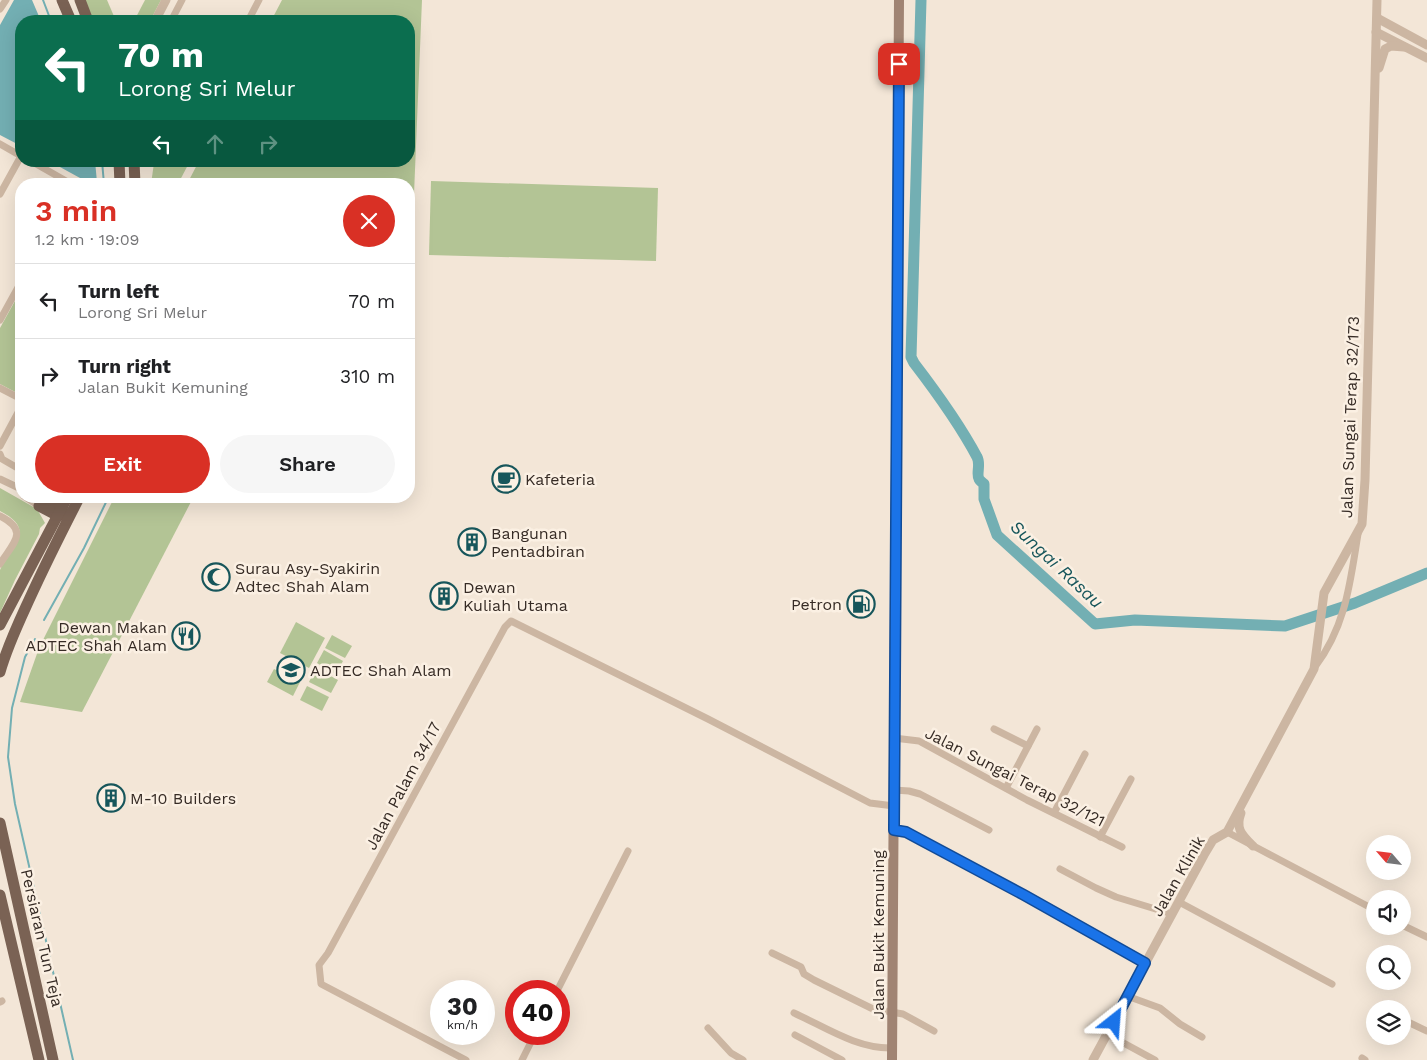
<!DOCTYPE html>
<html lang="en">
<head>
<meta charset="utf-8">
<style>
	:root { --surface:#fff; --page:#f6f6f6; --text:#202124; --muted:#757577; --line:#e0e0e0; --accent:#d93025 }
	body { margin:0; font-family:"Work Sans",sans-serif; background:var(--page); color:var(--text); height:100vh; display:flex; flex-direction:column; font-size:19px; white-space:nowrap }
	* { box-sizing:border-box; margin:0 }
	p { font-size:16px; color:var(--muted) }
	.icon { flex:none; width:28px; height:28px; fill:none; stroke:currentColor; stroke-width:2; stroke-linecap:round; stroke-linejoin:round }
	.map { position:relative; flex:1; overflow:hidden }
	.side { position:absolute; left:15px; top:178px; width:400px; height:325px; display:flex; flex-direction:column; background:var(--surface); border-radius:20px; box-shadow:0 5px 20px #0002 }
	.side>* { flex:none }
	.banner { position:absolute; left:15px; top:15px; width:400px; height:152px; border-radius:20px; box-shadow:0 5px 20px #0002; background:#0b6e4f; color:#fff; overflow:hidden }
	.needle { width:32px; rotate:298deg }
	.fabs { position:absolute; left:1366px; top:835px; display:grid; gap:10px }
	.fabs a { display:grid; place-items:center; width:45px; height:45px; border-radius:50%; background:var(--surface); box-shadow:0 5px 20px #0002; font-size:25px }
	.speed { position:absolute; left:430px; top:980px; display:flex; gap:10px; font-size:25px; font-weight:700; text-align:center }
	.speed>* { display:grid; place-content:center; width:65px; height:65px; border-radius:50%; background:var(--surface); box-shadow:0 5px 20px #0002; line-height:1 }
	.speed small { font-size:12px; font-weight:400 }
	.speed .limit { border:8px solid #d22; background:#fff; color:#111 }
	.pin { position:absolute; display:grid; place-items:center; width:42px; height:42px; color:#fff; margin:-21px; border-radius:10px; box-shadow:0 2px 8px #0006 }
	.me { position:absolute; width:55px; margin:-28px; rotate:28deg; stroke-linejoin:round; filter:drop-shadow(0 0 4px #0008) }
	.turn { display:flex; align-items:center; gap:18px; height:105px; padding:0 20px; font-size:22px }
	.turn .icon { width:65px; height:65px; stroke-width:2.5 }
	.turn b { display:block; font-size:35px; line-height:42px }
	.lanes { display:flex; align-items:center; height:48px; padding:0 20px; background:#0003; justify-content:center; gap:25px; direction:ltr }
	.lanes .off { opacity:.35 }
	.round { display:grid; place-items:center; flex:none; width:52px; height:52px; border-radius:26px; background:var(--page) }
	.overview { display:flex; align-items:center; justify-content:space-between; height:85px; padding:0 20px }
	h1 { font-size:30px; font-weight:600; line-height:38px; color:var(--accent) }
	.button { display:flex; gap:10px; margin-top:auto; padding:10px 20px }
	.button a { flex:1; height:58px; border-radius:30px; background:var(--accent); color:#fff; font-size:20px; font-weight:600; line-height:58px; text-align:center }
	.button a+a { background:var(--page); color:var(--text) }
	ul { padding:0; list-style:none }
	li { display:flex; align-items:center; gap:15px; height:75px; padding:0 20px; border-top:1px solid var(--line) }
	li div { flex:1 }
	li b { display:block; font-size:19px }
	li em { font-style:normal }
	.map>svg:first-child { display:block }
</style>
</head>
<body>
<div class="map">
<svg width="1427" height="1060" viewBox="0 0 1427 1060">
	<rect width="100%" height="100%" fill="#f3e6d7"/>
	<!-- green -->
	<g fill="#b3c495">
		<path d="M84 0H107L116 21H93Z"/>
		<path d="M145 0H161L150 21H134Z"/>
		<path d="M282 0H422L409 316V184H187L199 161H409V21H271Z"/>
		<path d="M160 161H190L178 184H151L154 163Z"/>
		<path d="M431 181 658 188 656 261 429 255Z"/>
		<path d="M21 290V394H19L0 384V328Z"/>
		<path d="M0 488 37 509 45 523 40 528 39 534 15 580 0 613C0 602 0 579 0 570 1 567 4 563 6 560 21 537 29 526 0 511Z"/>
		<path d="M115 496H194L82 712 20 702 39 648Z"/>
		<path d="M296 622 325 638 309 668 280 653Z"/>
		<path d="M332 635 352 646 345 658 325 648Z"/>
		<path d="M324 650 343 661 336 674 317 663Z"/>
		<path d="M316 668 338 680 331 693 309 682Z"/>
		<path d="M274 669 300 682 293 696 267 682Z"/>
		<path d="M307 686 329 697 322 711 300 700Z"/>
	</g>
	<!-- water -->
	<g fill="#73afb3">
		<path d="M14 0H32L41 21H21V146L0 135V25Z"/>
		<path d="M49 161H95L97 182 91 184Z"/>
	</g>
	<g fill="none" stroke-linecap="round" stroke-linejoin="round">
		<!-- stream -->
		<g stroke="#73afb3" stroke-width="2">
			<path d="M43 0 51 21"/>
			<path d="M102 161 104 184"/>
			<path d="M44 620 84 548 109 496"/>
			<path d="M35 639 25 657 12 708 8 757 15 804 73 1060"/>
		</g>
		<!-- river -->
		<path stroke="#73afb3" stroke-width="11" d="M921 0 911 357 914 363C937 393 959 423 977 457 981 464 976 474 979 479 980 481 982 482 984 484V499L997 535 1095 624 1135 620 1285 626 1355 603 1427 573"/>
		<!-- minor -->
		<g stroke="#ccb6a2" stroke-width="7">
			<path d="M0 9 6 0"/>
			<path d="M171 21 182 0"/>
			<path d="M248 21 259 0"/>
			<path d="M0 144 21 156"/>
			<path d="M31 161 66 181 68 184"/>
			<path d="M0 194 21 156"/>
			<path d="M0 320 21 282"/>
			<path d="M0 388 21 399"/>
			<path d="M0 446 21 407"/>
			<path d="M0 454 2 459 21 470"/>
			<path d="M0 479 21 489"/>
			<path d="M24 496 39 506"/>
			<path d="M0 516C30 531 13 543 0 564"/>
			<path d="M1315 667C1346 626 1350 583 1358 534"/>
			<path d="M994 729 1028 746"/>
			<path d="M894 738 919 741 1027 800 1122 847"/>
			<path d="M1006 788 1037 729"/>
			<path d="M894 790 909 791 920 794 989 830"/>
			<path d="M1054 813 1085 754"/>
			<path d="M894 831H903L919 839 1024 895 1145 963"/>
			<path d="M1227 832 1375 910"/>
			<path d="M1100 837 1131 779"/>
			<path d="M1060 869 1096 888 1116 897 1172 914"/>
			<path d="M1179 902 1332 984"/>
			<path d="M1402 925 1427 937"/>
			<path d="M772 953 801 967 804 974 814 980 873 1009 903 1014 934 1031"/>
			<path d="M557 991 628 851"/>
			<path d="M1127 996 1160 1008 1180 1024 1202 1037"/>
			<path d="M0 1002 2 1001"/>
			<path d="M794 1013C825 1027 857 1049 892 1048"/>
			<path d="M1410 1023 1427 1031"/>
			<path d="M708 1028 731 1053 743 1060"/>
			<path d="M1107 1034 1155 1060"/>
			<path d="M795 1035 842 1060"/>
			<path d="M1362 1058 1365 1060"/>
			<path d="M466 1060 321 984 319 965 328 953 505 627 511 621 708 719 870 803 894 806"/>
			<path d="M522 1060 535 1034"/>
		</g>
		<!-- tertiary -->
		<g stroke="#ccb6a2" stroke-width="9">
			<path d="M1377 18 1427 45"/>
			<path d="M155 21 166 0"/>
			<path d="M1376 32 1427 58"/>
			<path d="M1379 68 1385 49 1391 46 1404 47"/>
			<path d="M1241 813C1235 829 1242 835 1253 846"/>
			<path d="M1093 1060 1204 855 1213 840 1227 832 1314 669 1324 593 1362 524 1365 480 1377 0"/>
		</g>
		<!-- secondary -->
		<path stroke="#a08473" stroke-width="10" d="M892 1060 899 0"/>
		<!-- primary -->
		<g stroke="#7a6254" stroke-width="11">
			<path d="M62 0 71 21"/>
			<path d="M80 0 88 21"/>
			<path d="M119 161 120 184"/>
			<path d="M134 161 135 184"/>
			<path d="M43 497 62 507 63 513"/>
			<path d="M39 506 58 516 65 514"/>
			<path d="M0 625 68 496"/>
			<path d="M0 672C7 647 18 624 29 600 45 565 62 531 80 496"/>
			<path d="M0 823 53 1060"/>
			<path d="M0 895 39 1060"/>
		</g>
	</g>
	<g fill="none" stroke-linecap="round" stroke-linejoin="round">
		<!-- route casing -->
		<g stroke="#114b97" stroke-width="12">
			<path id="route" d="M899 64 894 830 906 832 919 839 1024 895 1145 963 1114 1022"/>
		</g>
		<!-- route -->
		<use href="#route" stroke="#1a73e8" stroke-width="9"/>
	</g>
	<!-- icons -->
	<defs>
		<g id="cafe-ring" transform="scale(1.4375)"><circle r="9.5" fill="#fbf0e3" stroke="#17565b" stroke-width="1.5"/><path d="M-5.5-4.5H6V0H3Q3 3.5 0 3.5H-2.5Q-5.5 3.5-5.5 0ZM3-3.2v2h1.7v-2ZM-6 4.5H4V6H-6Z" fill="#17565b"/></g>
		<g id="building-ring" transform="scale(1.4375)"><circle r="9.5" fill="#fbf0e3" stroke="#17565b" stroke-width="1.5"/><path d="M-4-6H4V6H1V3H-1V6H-4ZM-2.5-4.3h1.7v1.8h-1.7ZM.8-4.3h1.7v1.8H.8ZM-2.5-1h1.7V.8h-1.7ZM.8-1h1.7V.8H.8Z" fill="#17565b"/></g>
		<g id="mosque-ring" transform="scale(1.4375)"><circle r="9.5" fill="#fbf0e3" stroke="#17565b" stroke-width="1.5"/><path d="M3.5-4.9A6 6 0 1 0 3.5 4.9A5 5 0 1 1 3.5-4.9Z" fill="#17565b"/></g>
		<g id="fuel-ring" transform="scale(1.4375)"><circle r="9.5" fill="#fbf0e3" stroke="#17565b" stroke-width="1.5"/><path d="M-5.5-6h7V0h2V4h1.3V-2.5L3-4.5l.8-.8L6-3V5H2.5V1h-1V6h-7ZM-4.2-4.7v3.2H.2V-4.7Z" fill="#17565b"/></g>
		<g id="restaurant-ring" transform="scale(1.4375)"><circle r="9.5" fill="#fbf0e3" stroke="#17565b" stroke-width="1.5"/><path d="M-5-6h1v4h1v-4h1v4h1v-4h1v5L-1.5 .5V6h-2V.5L-5-1ZM5-6V6H3V1.5H1.5Q1.5-4 5-6Z" fill="#17565b"/></g>
		<g id="school-ring" transform="scale(1.4375)"><circle r="9.5" fill="#fbf0e3" stroke="#17565b" stroke-width="1.5"/><path d="M0-5L7-2L0 1L-7-2ZM-4 1L0 2.5L4 1V4Q0 6-4 4Z" fill="#17565b"/></g>
	</defs>
	<g fill-rule="evenodd">
		<use href="#cafe-ring" x="506" y="479"/>
		<use href="#building-ring" x="472" y="542"/>
		<use href="#mosque-ring" x="216" y="577"/>
		<use href="#building-ring" x="444" y="596"/>
		<use href="#fuel-ring" x="861" y="604"/>
		<use href="#restaurant-ring" x="186" y="636"/>
		<use href="#school-ring" x="291" y="670"/>
		<use href="#building-ring" x="111" y="798"/>
	</g>
	<g text-anchor="middle" dominant-baseline="central" stroke-width="5" stroke-linejoin="round" paint-order="stroke">
		<!-- street labels -->
		<g font-size="16" fill="#362b25" stroke="#fbf0e3">
			<text transform="translate(1350 417) rotate(-88)">Jalan Sungai Terap 32/173</text>
			<text transform="translate(1015 777) rotate(27)">Jalan Sungai Terap 32/121</text>
			<text transform="translate(403 786) rotate(-62)">Jalan Palam 34/17</text>
			<text transform="translate(1178 876) rotate(-60)">Jalan Klinik</text>
			<text transform="translate(878 935) rotate(-90)">Jalan Bukit Kemuning</text>
			<text transform="translate(42 938) rotate(77)">Persiaran Tun Teja</text>
		</g>
		<!-- poi labels -->
		<g font-size="16" fill="#362b25" stroke="#fbf0e3" text-anchor="start">
			<text x="525" y="479">Kafeteria</text>
			<text x="491" y="533">Bangunan<tspan x="491" dy="18">Pentadbiran</tspan></text>
			<text x="235" y="568">Surau Asy-Syakirin<tspan x="235" dy="18">Adtec Shah Alam</tspan></text>
			<text x="463" y="587">Dewan<tspan x="463" dy="18">Kuliah Utama</tspan></text>
			<text x="842" y="604" text-anchor="end">Petron</text>
			<text x="167" y="627" text-anchor="end">Dewan Makan<tspan x="167" dy="18">ADTEC Shah Alam</tspan></text>
			<text x="310" y="670">ADTEC Shah Alam</text>
			<text x="130" y="798">M-10 Builders</text>
		</g>
		<!-- water labels -->
		<g font-size="18" font-style="italic" fill="#17565b" stroke="#fbf0e3">
			<text transform="translate(1057 564) rotate(43)">Sungai Rasau</text>
		</g>
	</g>
</svg>
<div class="fabs">
<a><svg class="needle" viewBox="-14 -14 28 28"><path d="M0-13l5 13h-10z" fill="#e53935"/><path d="M0 13l5-13h-10z" fill="#757577"/></svg></a>
<a><svg class="icon" aria-label="sound" viewBox="0 0 24 24"><path d="M4 9h4l5-4v14l-5-4H4zM17 9q2 3 0 6"/></svg></a>
<a><svg class="icon" aria-label="search" viewBox="0 0 24 24"><circle cx="10" cy="10" r="6"/><path d="M15 15l6 6"/></svg></a>
<a><svg class="icon" aria-label="layers" viewBox="0 0 24 24"><path d="M12 4l9 5-9 5-9-5zM3 14l9 5 9-5"/></svg></a>
</div>
<div class="speed"><div>30<small>km/h</small></div><div class="limit">40</div></div>
<div class="pin" style="left:899px;top:64px;background:#d93025"><svg class="icon" aria-label="arrive" viewBox="0 0 24 24"><path d="M6 21V4h12l-3 4 3 4H6"/></svg></div>
<svg class="me" style="left:1114px;top:1022px" viewBox="-20 -20 40 40"><path d="M0-17L14 15 0 8-14 15z" fill="#1a73e8" stroke="#fff" stroke-width="4"/></svg>
<div class="banner">
<div class="turn"><svg class="icon" aria-label="left" viewBox="0 0 24 24"><path d="M17 20v-9H6M10 6l-5 5 5 5"/></svg><div><b>70 m</b>Lorong Sri Melur</div></div>
<div class="lanes"><svg class="icon" aria-label="left" viewBox="0 0 24 24"><path d="M17 20v-9H6M10 6l-5 5 5 5"/></svg><svg class="icon off" aria-label="ahead" viewBox="0 0 24 24"><path d="M12 20V5M6 11l6-6 6 6"/></svg><svg class="icon off" aria-label="right" viewBox="0 0 24 24"><path d="M7 20v-9h11M14 6l5 5-5 5"/></svg></div>
</div>
<section class="side">
<div class="overview"><div><h1>3 min</h1><p>1.2 km · 19:09</p></div><a class="round" style="background:#d93025;color:#fff"><svg class="icon" aria-label="close" viewBox="0 0 24 24"><path d="M6 6l12 12M18 6L6 18"/></svg></a></div>
<ul>
<li><svg class="icon" aria-label="left" viewBox="0 0 24 24"><path d="M17 20v-9H6M10 6l-5 5 5 5"/></svg><div><b>Turn left</b><p>Lorong Sri Melur</p></div><em>70 m</em></li>
<li><svg class="icon" aria-label="right" viewBox="0 0 24 24"><path d="M7 20v-9h11M14 6l5 5-5 5"/></svg><div><b>Turn right</b><p>Jalan Bukit Kemuning</p></div><em>310 m</em></li>
</ul>
<div class="button"><a>Exit</a><a>Share</a></div>
</section>
</div>
</body>
</html>
